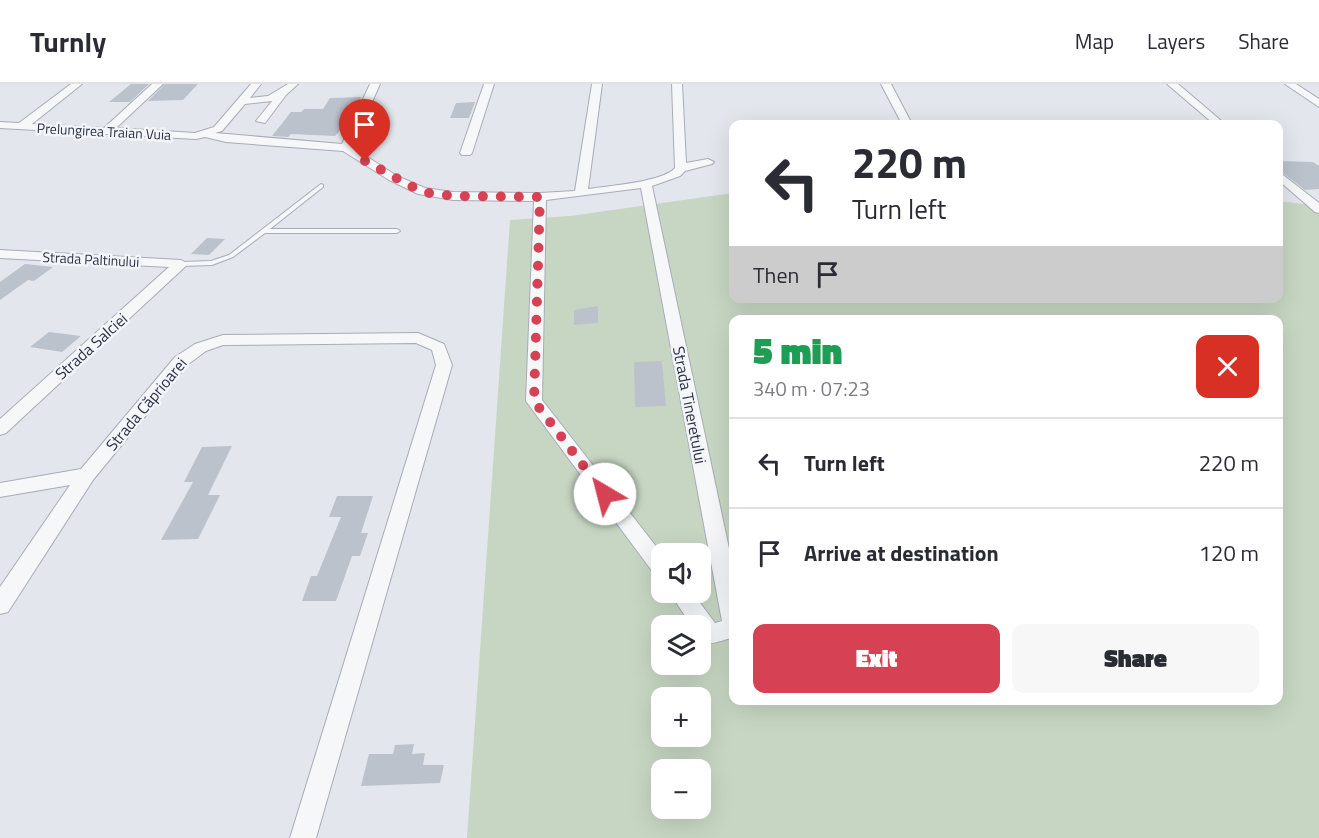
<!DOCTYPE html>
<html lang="en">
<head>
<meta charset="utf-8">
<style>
	:root { --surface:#fff; --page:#f7f7f7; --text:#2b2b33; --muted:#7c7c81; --line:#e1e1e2; --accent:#d64253 }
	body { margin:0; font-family:"Titillium Web",sans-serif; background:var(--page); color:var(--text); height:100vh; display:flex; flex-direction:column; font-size:22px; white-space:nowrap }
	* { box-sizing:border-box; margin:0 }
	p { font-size:20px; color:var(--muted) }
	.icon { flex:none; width:33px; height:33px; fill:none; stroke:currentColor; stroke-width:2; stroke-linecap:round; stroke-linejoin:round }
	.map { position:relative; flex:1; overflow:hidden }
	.drawer { position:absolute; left:729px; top:231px; width:554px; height:390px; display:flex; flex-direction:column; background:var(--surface); border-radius:12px; box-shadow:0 6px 24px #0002 }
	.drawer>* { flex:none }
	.guide { position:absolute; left:729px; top:36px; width:554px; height:183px; border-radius:12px; box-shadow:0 6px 24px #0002; background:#fff; color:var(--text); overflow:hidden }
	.buttons { position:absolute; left:651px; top:459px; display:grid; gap:12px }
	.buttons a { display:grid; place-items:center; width:60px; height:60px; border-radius:12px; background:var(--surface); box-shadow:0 6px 24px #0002; font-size:30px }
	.pin { position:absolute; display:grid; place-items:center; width:51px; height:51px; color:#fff; margin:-62px -26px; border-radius:50% 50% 50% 0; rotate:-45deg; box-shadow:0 0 6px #0007 }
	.pin .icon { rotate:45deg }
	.me { position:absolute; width:66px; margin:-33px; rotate:323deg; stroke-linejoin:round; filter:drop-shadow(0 0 4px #0008) }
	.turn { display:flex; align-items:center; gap:21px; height:126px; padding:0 24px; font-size:27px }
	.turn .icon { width:78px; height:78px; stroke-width:2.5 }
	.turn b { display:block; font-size:42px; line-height:51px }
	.then { display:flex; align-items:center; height:57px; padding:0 24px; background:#0003; gap:12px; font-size:22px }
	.round { display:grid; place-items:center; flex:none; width:63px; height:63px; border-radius:12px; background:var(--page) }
	.head { display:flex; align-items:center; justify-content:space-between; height:102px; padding:0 24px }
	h1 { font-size:36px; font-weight:800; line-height:45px; color:#1e9e55 }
	.button { display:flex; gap:12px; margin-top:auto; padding:12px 24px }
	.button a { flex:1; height:69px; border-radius:12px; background:var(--accent); color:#fff; font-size:24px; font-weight:800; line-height:69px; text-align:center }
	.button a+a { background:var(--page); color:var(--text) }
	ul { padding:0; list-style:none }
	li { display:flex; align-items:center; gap:18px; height:90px; padding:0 24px; border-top:2px solid var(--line) }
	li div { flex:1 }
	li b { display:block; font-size:22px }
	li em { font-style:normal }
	header { display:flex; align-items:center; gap:36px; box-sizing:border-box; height:84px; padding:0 30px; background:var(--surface); border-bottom:2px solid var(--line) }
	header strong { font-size:28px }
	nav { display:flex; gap:33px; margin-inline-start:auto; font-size:21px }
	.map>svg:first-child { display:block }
</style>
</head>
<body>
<header>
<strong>Turnly</strong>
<nav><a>Map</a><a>Layers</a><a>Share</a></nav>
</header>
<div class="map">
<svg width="1319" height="754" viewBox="0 0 1319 754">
	<rect width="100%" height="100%" fill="#e3e6ec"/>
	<!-- green -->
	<path fill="#c7d6c3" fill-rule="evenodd" d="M733 109 734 214H1278V117L1319 122V754H467L510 136 570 132ZM734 236H1278V616H734ZM662 470H700V508H662ZM662 542H700V580H662ZM662 614H700V652H662ZM662 686H700V724H662Z"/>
	<!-- building -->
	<g fill="#bcc2cc">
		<path d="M131 0H149L130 18H109Z"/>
		<path d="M165 0H198L183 16 148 17Z"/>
		<path d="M361 13 351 34 335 52 291 50 288 53 272 52 291 28H301L304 25H323L330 14Z"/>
		<path d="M475 18 469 34H450L456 19Z"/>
		<path d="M1278 77 1313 78 1319 82V105L1305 106 1278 85Z"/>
		<path d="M207 154 225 155 209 171 191 170Z"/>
		<path d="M25 180 53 183 34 197 28 196 0 216V198Z"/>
		<path d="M598 222V239L574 241V226Z"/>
		<path d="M49 248 81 252 62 268 30 263Z"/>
		<path d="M662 277 666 322 635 323 634 278Z"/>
		<path d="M232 362 208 411H220L198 455 161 456 193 398H184L202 363Z"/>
		<path d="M337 412H373L361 449H368L360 472H352L336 517H302L311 492H317L341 433H329Z"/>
		<path d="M414 660 412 670 425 669 423 681H444L440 699 361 702 369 670H393L395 661Z"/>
	</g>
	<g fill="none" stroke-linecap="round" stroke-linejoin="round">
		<!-- lane casing -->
		<g stroke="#a7acb7" stroke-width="2">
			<path id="lane" d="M321 100 323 101V103L270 145H397L400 147 397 149H265L233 173 212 181 181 182 178 180 181 178 211 177 229 171Z"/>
		</g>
		<!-- street casing -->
		<g stroke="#a7acb7" stroke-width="2">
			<g id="street">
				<path d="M71 0H82L32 40 104 44 152 0H163L116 44 195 49 214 43 251 0H261L250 14 268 12 288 0H298L286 11 265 39 256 37 272 17 245 20 222 47 215 49 342 60 370 0H380L352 63 397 92 425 104 453 108 540 109 575 107 592 0H602L588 105C607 102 663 98 675 84L672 0H682L686 79 708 75 714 78 712 80 685 87 680 92 652 102 734 488V553C716 558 700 568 700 542H692L669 508H692L715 539 722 537 641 104 546 116 542 316 662 470V493L655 491 526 317 534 117 453 116 418 110 389 96 343 67 226 58 205 53 196 55 0 44V38L19 39Z"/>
				<path d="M484 0H494L472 69 470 71H462L460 69Z"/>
				<path d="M881 0H891L912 40H902Z"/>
				<path d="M1167 0H1178L1225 40H1214Z"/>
				<path d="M1285 0H1296L1319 15V23Z"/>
				<path d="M1278 87 1319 119V129L1315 128 1278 96Z"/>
				<path d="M0 166 181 176 188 180 6 349 0 351V335L169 183 0 174Z"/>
				<path d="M418 249 444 260 452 281 316 754H290L436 281 432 266 416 259 223 261 206 267 187 281 93 396 8 528 0 530V503L70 401 0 413V399L81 385 175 273 195 260 223 251Z"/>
			</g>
		</g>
		<!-- lane -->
		<use href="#lane" fill="#f6f7f9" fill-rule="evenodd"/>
		<!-- street -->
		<use href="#street" fill="#f6f7f9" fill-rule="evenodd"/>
	</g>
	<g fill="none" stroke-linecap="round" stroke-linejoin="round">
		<!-- route -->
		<path stroke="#d64253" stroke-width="10" stroke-dasharray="0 18" d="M365 77 422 108 453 112 540 113 534 317 605 410"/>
	</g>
	<g text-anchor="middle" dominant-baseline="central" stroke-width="5" stroke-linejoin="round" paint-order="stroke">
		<!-- far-street labels -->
		<g font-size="14" fill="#293245" stroke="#f3f5f9">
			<text transform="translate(104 47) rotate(3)">Prelungirea Traian Vuia</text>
			<text transform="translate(91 175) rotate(3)">Strada Paltinului</text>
		</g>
		<!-- street labels -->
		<g font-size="16" fill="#293245" stroke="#f3f5f9">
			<text transform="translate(91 262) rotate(-42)">Strada Salciei</text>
			<text transform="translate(146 320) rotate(-50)">Strada Căprioarei</text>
			<text transform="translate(690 321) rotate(79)">Strada Tineretului</text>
		</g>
	</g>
</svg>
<div class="buttons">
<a><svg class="icon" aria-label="sound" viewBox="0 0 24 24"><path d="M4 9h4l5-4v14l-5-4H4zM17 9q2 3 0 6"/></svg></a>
<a><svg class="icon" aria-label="layers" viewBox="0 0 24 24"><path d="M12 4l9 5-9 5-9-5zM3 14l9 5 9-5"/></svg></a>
<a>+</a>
<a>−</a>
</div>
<div class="pin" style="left:365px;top:77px;background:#d93025"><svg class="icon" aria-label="arrive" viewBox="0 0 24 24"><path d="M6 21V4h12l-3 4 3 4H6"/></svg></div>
<svg class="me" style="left:605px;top:410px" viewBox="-20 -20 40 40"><circle r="19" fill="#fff"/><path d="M0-13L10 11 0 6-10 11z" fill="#d64253"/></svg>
<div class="guide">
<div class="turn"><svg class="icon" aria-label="left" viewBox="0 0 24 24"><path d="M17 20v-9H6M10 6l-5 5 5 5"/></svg><div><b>220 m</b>Turn left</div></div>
<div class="then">Then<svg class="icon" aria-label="arrive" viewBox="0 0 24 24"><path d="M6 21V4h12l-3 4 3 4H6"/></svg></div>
</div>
<section class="drawer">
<div class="head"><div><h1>5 min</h1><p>340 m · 07:23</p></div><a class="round" style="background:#d93025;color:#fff"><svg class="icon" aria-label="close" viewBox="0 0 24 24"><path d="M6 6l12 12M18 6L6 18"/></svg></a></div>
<ul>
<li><svg class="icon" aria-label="left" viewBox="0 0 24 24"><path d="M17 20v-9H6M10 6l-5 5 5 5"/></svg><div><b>Turn left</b></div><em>220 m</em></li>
<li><svg class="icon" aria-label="arrive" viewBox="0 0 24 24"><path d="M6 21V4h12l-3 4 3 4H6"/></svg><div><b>Arrive at destination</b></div><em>120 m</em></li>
</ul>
<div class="button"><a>Exit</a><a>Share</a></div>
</section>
</div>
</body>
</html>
